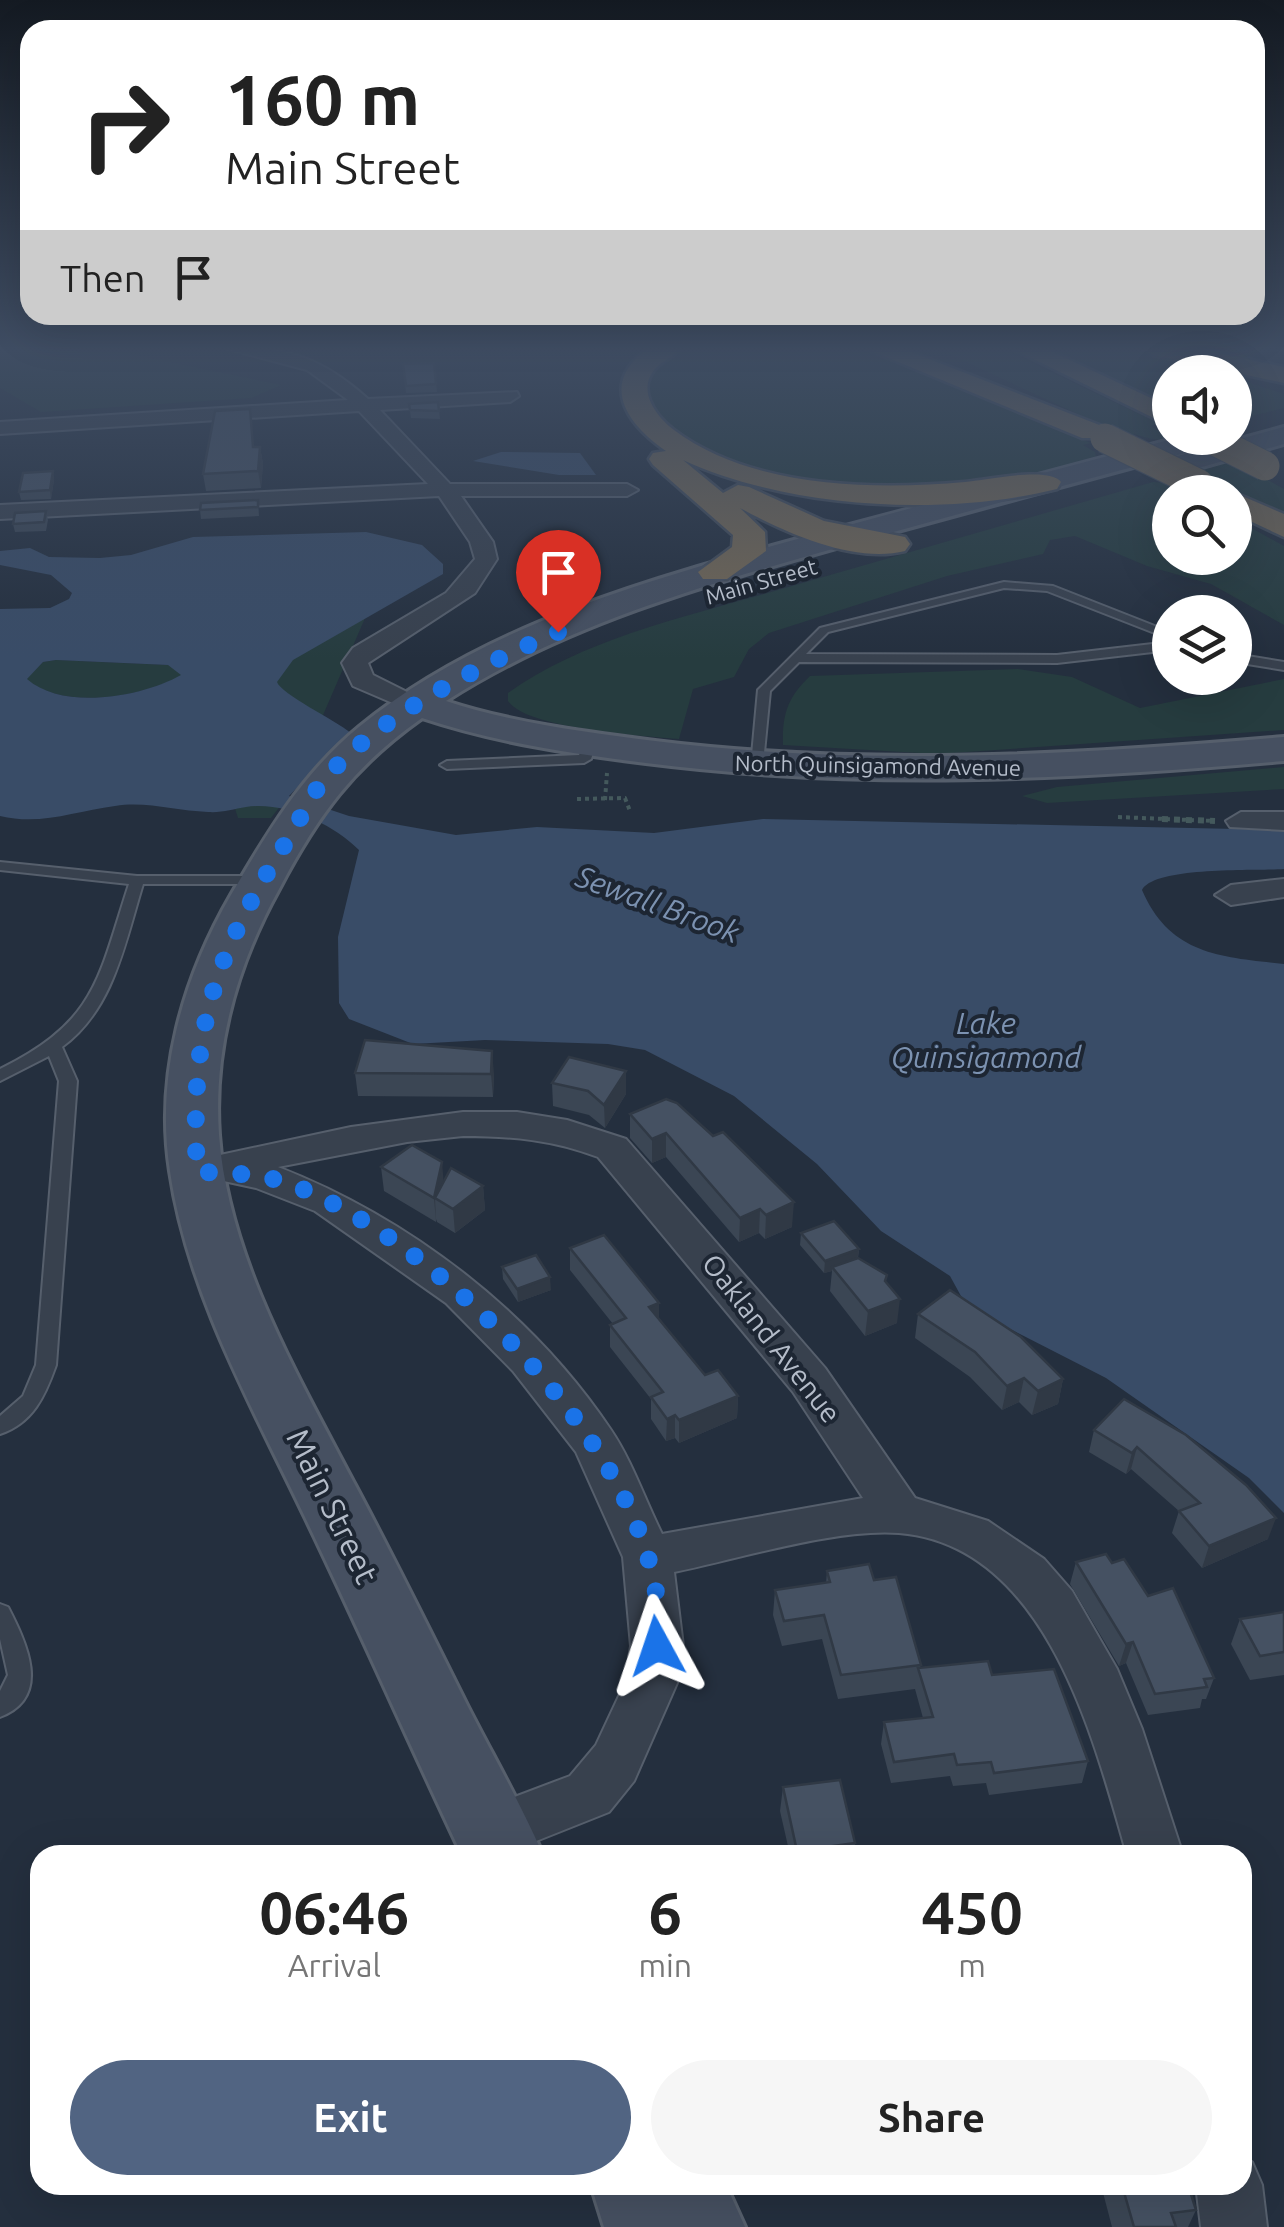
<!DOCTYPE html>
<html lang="en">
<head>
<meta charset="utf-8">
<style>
	:root { --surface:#fff; --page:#f6f6f6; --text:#222; --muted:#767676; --accent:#516482 }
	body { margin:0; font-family:Ubuntu,sans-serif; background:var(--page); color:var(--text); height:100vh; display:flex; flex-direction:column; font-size:38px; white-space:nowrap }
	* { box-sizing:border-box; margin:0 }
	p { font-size:32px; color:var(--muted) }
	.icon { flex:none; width:55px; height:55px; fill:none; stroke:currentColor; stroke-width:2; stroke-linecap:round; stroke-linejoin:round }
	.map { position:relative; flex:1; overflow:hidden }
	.details { position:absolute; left:30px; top:1845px; width:1222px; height:350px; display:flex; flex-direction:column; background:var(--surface); border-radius:30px; box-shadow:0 10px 40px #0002 }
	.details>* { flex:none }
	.hud { position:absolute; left:20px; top:20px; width:1245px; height:305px; border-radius:30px; box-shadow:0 10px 40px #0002; background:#fff; color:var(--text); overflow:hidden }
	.controls { position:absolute; left:1152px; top:355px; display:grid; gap:20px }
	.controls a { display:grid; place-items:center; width:100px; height:100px; border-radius:50%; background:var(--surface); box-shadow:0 10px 40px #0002; font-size:50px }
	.pin { position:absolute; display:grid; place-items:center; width:85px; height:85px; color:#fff; margin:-102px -42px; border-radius:50% 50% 50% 0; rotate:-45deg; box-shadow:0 0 10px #0007 }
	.pin .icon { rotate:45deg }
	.me { position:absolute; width:110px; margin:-55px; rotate:355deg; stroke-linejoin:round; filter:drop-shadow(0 0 8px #0008) }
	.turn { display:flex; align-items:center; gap:35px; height:210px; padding:0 40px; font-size:45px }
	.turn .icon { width:130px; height:130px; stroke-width:2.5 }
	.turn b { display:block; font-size:70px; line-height:85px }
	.then { display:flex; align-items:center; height:95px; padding:0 40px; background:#0003; gap:20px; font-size:38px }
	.eta { display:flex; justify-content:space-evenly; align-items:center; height:170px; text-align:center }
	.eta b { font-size:60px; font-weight:700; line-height:70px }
	.primary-button { display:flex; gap:20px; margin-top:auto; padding:20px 40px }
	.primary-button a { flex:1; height:115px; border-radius:60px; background:var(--accent); color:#fff; font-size:40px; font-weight:700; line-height:115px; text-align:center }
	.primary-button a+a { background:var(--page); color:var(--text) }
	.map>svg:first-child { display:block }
</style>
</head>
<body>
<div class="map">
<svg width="1284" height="2227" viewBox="0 0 1284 2227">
	<rect width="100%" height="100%" fill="#242f3e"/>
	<!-- green -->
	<g fill="#263c3f">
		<path d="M0 347 106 349 281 385 251 398 41 412 0 388Z"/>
		<path d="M680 347 870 350 1091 443 1083 445 1095 452 1096 458 1014 479 859 491 725 464 657 424 641 375Z"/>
		<path d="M934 347H999L1158 423 1151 426 1170 438C1150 444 1139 431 1121 434Z"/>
		<path d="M1040 347H1137L1217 372H1170V408Z"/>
		<path d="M1235 378 1284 394V408L1235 420Z"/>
		<path d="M1221 463H1237L1284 489V516L1203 473 1204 468Z"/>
		<path d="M1153 482 1169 483 1187 492H1170V558H1235V519L1284 546V625L1211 584 1147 566 1075 536 1050 540 1043 554 947 576 769 633 749 649 734 677 693 689 679 739C644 736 527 729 508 701V693C585 638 689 616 778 590 903 554 1028 518 1153 482Z"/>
		<path d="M375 595 288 796 271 818H238L230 793 265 673Z"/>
		<path d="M56 660 168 665 181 671V676C141 697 63 711 26 679L43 662Z"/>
		<path d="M1018 669 1072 677 1140 708 1284 679V730L937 754 783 745C782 714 788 697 810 676Z"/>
		<path d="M1284 767V789L1047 803 1022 796 1057 787Z"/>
	</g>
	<!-- water -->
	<g fill="#394c67" fill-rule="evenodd">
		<path d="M501 452 580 453 596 475H559L473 461Z"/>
		<path d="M366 532 422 545 443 564V574L293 660 277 682C281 694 335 720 351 733L289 796 349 816 456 835 537 827 654 833 763 819 1284 830V869C1256 871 1154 866 1142 890 1170 955 1221 957 1284 964V1513L1249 1478 1106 1378 967 1307 950 1276 881 1231 817 1164 734 1096 645 1050 608 1044 485 1040 413 1044 349 1019 339 1003 338 937 359 850C333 824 284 801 246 807 233 809 222 813 208 812 176 811 147 801 115 806 75 811 41 826 0 816V609L50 608 69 599 72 593 51 575 0 565V551L30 548 49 557 100 558 131 555 193 537ZM56 660 168 665 181 675C142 697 63 711 27 679L43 662Z"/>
	</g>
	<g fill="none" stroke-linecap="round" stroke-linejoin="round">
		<!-- service casing -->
		<g stroke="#565f6c" stroke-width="4">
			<g id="service">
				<path d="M1260 347H1284V350Z"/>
				<path d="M1004 582 1053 586 1170 632V639L1047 591 1004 588 828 632 806 654 1057 655 1170 642V650L1057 663 799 662 770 691 763 763 761 766H751L758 690 820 628Z"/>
				<path d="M1235 654 1284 662V670L1235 662Z"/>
				<path d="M590 740 596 744 591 759 584 763 447 769 440 765 447 761 579 755 585 741Z"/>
				<path d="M0 862 137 876H261L268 880 261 884H143C125 942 114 1009 62 1047L77 1081 56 1365C45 1396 33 1423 0 1434V1416L23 1396 36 1365 59 1081 49 1056 0 1081V1069C97 1021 98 979 129 884L0 870Z"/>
				<path d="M0 1604 8 1607C26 1642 53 1697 0 1717V1691L8 1675 0 1639Z"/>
			</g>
		</g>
		<!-- minor casing -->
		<g stroke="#565f6c" stroke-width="4">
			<g id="minor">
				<path d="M220 347C285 347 319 355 368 399L517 392 519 396 510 402 380 410 450 484H627L638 490 627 496H461L493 542 497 559 475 593 368 663 373 675 431 704 427 710H409L353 686 342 663 353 648 446 593 475 559 470 542 439 496 0 519V505L428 484 359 411 0 434V422L348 400 307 370Z"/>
				<path d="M1241 812H1284V830L1230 827 1226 821Z"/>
				<path d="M1284 879V897L1231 905 1215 895 1231 885Z"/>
				<path d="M463 1112H517L567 1120 626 1139 825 1368 915 1498 988 1521 1044 1559 1072 1591 1117 1669 1142 1729 1183 1855H1127C1094 1740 1047 1545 899 1533 836 1528 738 1559 674 1572L683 1646 677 1683 634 1781 609 1812 501 1855 472 1851 464 1832 472 1813 570 1776 596 1745 625 1683 631 1646 623 1557 576 1452 513 1371 446 1303 315 1211 256 1188 219 1180 197 1185 183 1181 177 1172 183 1163 351 1127ZM463 1136C512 1136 553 1140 598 1157L793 1392 863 1498 662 1534C645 1500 632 1461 611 1430 532 1312 409 1218 278 1167L407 1142Z"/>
				<path d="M1242 2158 1252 2162 1262 2185 1267 2227H1201L1196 2185H1242Z"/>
			</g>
		</g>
		<!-- secondary casing -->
		<g stroke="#565f6c" stroke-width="6">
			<g id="secondary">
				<path d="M1284 427V444L1184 472 1170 463 1174 457Z"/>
				<path d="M1177 438H1222L1218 444C1095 477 972 510 850 544 712 583 567 623 446 701 513 723 585 732 655 741 864 767 1074 755 1284 737V761C1071 780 859 790 646 763 571 754 494 742 422 718 353 767 318 815 279 889 237 965 213 1047 219 1135 228 1258 299 1378 355 1485 394 1558 431 1633 468 1707 493 1756 521 1804 543 1855H462C409 1743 359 1629 305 1517 252 1406 188 1294 170 1171 155 1075 183 978 231 895 267 833 302 774 359 727 489 620 669 574 827 531 944 499 1061 468 1177 438Z"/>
				<path d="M591 2185H726L745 2227H604Z"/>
			</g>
		</g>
		<!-- motorway casing -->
		<g stroke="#434c59" stroke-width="5">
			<g id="motorway">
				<path d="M650 347H682C676 355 666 359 658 366 635 387 654 415 674 430 751 488 873 490 965 482 986 480 1050 466 1061 482L1057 489C943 517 790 509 683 460L723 493 738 485 749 487 824 521 905 537 910 544 905 551C854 564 784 532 740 508L765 532 766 551 727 579H703L698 572 732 547 733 535 653 465 649 459 653 453 666 451C624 422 599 382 650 347Z"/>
				<path d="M862 347H898L1102 426 1106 432 1102 438H1082Z"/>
				<path d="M1009 347H1042L1170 407V426Z"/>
				<path d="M1141 347H1191L1284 367V383L1153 355Z"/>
				<path d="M1235 493 1284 514V537L1235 514Z"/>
			</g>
		</g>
		<!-- path-far1 -->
		<g stroke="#44595c" stroke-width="4" stroke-dasharray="4 4" stroke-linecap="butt">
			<path d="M577 799 625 798 630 811"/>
			<path d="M605 800 607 773"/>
			<path d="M1118 817 1215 821"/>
		</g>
		<!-- path -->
		<path stroke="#44595c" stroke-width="6" stroke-dasharray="6 6" stroke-linecap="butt" d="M1162 819 1215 821"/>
		<!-- service -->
		<use href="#service" fill="#38414e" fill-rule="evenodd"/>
		<!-- minor -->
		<use href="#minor" fill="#38414e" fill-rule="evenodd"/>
		<!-- secondary -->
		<use href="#secondary" fill="#465061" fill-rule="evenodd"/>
		<!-- motorway -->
		<use href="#motorway" fill="#746855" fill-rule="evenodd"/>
		<!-- motorway-bridge casing -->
		<g stroke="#434c59" stroke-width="31" stroke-linecap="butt">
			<g id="motorway-bridge">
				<path d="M1105 438 1199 484"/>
				<path d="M1209 438 1265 466"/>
			</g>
		</g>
		<!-- motorway-bridge -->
		<use href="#motorway-bridge" stroke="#746855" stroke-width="29"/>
	</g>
	<!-- wall -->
	<g fill="#3b4654">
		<path d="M434 363 437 392 406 393 403 364Z"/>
		<path d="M438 402 440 419 411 418 409 404Z"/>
		<path d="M254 447H260L263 464 261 488 206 491 203 474Z"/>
		<path d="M53 471 54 480 51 499 21 500 19 492Z"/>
		<path d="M258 500 259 516 201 519 200 510Z"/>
		<path d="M46 511 48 520 46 531 15 532 13 524Z"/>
		<path d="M355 1073 494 1074 493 1097 358 1096Z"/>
		<path d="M552 1083 626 1094 605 1128 589 1115 553 1106Z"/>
		<path d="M666 1099 792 1227 765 1239 759 1233 739 1242 666 1157 652 1163 630 1138V1114Z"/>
		<path d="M381 1167 443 1182 483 1186 485 1210 455 1233 437 1222V1219L436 1222 384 1191Z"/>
		<path d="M801 1233 859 1249 858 1258 886 1282 897 1323 865 1336 830 1291 832 1271 824 1273 800 1245Z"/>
		<path d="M570 1248 659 1318 705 1375 738 1396 737 1418 679 1443 675 1438 666 1441 651 1419V1399L610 1347V1325L613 1324 570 1270Z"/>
		<path d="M502 1267 551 1290 518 1302 503 1279Z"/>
		<path d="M918 1314 1063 1379 1058 1404 1032 1415 1019 1402 1002 1410 970 1377 915 1338Z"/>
		<path d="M1124 1399 1268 1539 1202 1568 1172 1533 1179 1511 1131 1469 1126 1474 1089 1452 1094 1430Z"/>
		<path d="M1076 1562 1112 1563 1214 1678 1206 1699H1202L1200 1708 1148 1715 1126 1663 1119 1666 1070 1584Z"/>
		<path d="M827 1571 874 1580 921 1665 920 1668 992 1675 1088 1761 1082 1783 989 1795 986 1783 953 1786 950 1776 891 1783 881 1744 884 1722 923 1718 915 1689 838 1699 822 1639 782 1646 773 1615 775 1590 826 1583Z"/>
		<path d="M1284 1612V1675L1250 1680 1231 1644 1240 1619Z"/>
		<path d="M783 1787 855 1843 854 1855H790L780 1811Z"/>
		<path d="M1101 2185H1188L1196 2210 1188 2227H1112Z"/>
	</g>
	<!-- shaded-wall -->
	<g fill="#303945">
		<path d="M260 447 263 464 261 488 258 471Z"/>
		<path d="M53 471 54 480 51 499 50 490Z"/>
		<path d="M492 1051 494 1074 493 1097 491 1074Z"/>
		<path d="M626 1071V1094L605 1128 604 1105Z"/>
		<path d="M666 1133V1157L652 1163V1139Z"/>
		<path d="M442 1162 444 1186 435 1198 436 1222 434 1198Z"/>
		<path d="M483 1186 485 1210 455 1233 453 1209Z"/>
		<path d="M794 1202 792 1227 765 1239 766 1215Z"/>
		<path d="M760 1209 759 1233 739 1242 740 1218Z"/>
		<path d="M859 1249 857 1261 832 1267V1271L824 1273 825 1261Z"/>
		<path d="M550 1277 551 1290 518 1302 517 1289Z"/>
		<path d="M900 1299 897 1323 865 1336 868 1311Z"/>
		<path d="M659 1303V1326L649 1307Z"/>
		<path d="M1024 1378 1019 1402 1002 1410 1007 1386Z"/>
		<path d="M1063 1379 1058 1404 1032 1415 1038 1391Z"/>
		<path d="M738 1396 737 1418 679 1443V1420Z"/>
		<path d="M675 1415V1438L666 1441 667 1419Z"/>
		<path d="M1137 1447 1131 1469 1126 1474 1132 1453Z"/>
		<path d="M1276 1518 1268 1539 1202 1568 1209 1546Z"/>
		<path d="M1133 1642 1126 1663 1119 1666 1126 1644Z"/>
	</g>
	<!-- building -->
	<g fill="#455162" stroke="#303945" stroke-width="2.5">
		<path d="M434 363 436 384 406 386 403 364Z"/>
		<path d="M438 402 439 411 410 410 409 404Z"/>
		<path d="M250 409 253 447H260L258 471 203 474 215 411Z"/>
		<path d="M53 471 50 490 19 492 23 473Z"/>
		<path d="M258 500V507L200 510 201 503Z"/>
		<path d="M46 511 44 522 13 524 15 513Z"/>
		<path d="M365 1040 492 1051 491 1074 355 1073Z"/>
		<path d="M569 1057 626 1071 604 1105 588 1091 552 1083Z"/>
		<path d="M666 1099 677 1103 713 1136 723 1132 794 1202 766 1215 760 1209 740 1218 666 1133 652 1139 630 1114Z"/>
		<path d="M412 1145 442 1162 434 1198 381 1167Z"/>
		<path d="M451 1168 483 1186 453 1209 435 1198Z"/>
		<path d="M834 1221 859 1249 825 1261 801 1233Z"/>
		<path d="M604 1235 659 1303 649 1307 705 1375 718 1370 738 1396 679 1420 675 1415 667 1419 651 1397 663 1392 610 1325 626 1318 570 1248Z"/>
		<path d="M536 1255 550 1277 517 1289 502 1267Z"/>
		<path d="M858 1258 887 1275 885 1281 900 1299 868 1311 832 1267Z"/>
		<path d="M950 1290 1021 1337 1063 1379 1038 1391 1024 1378 1007 1386 975 1352 918 1314Z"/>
		<path d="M1124 1399 1186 1435 1246 1485 1276 1518 1209 1546 1179 1511 1200 1503 1137 1447 1132 1453 1094 1430Z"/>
		<path d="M1106 1554 1112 1563 1124 1559 1148 1596 1173 1588 1214 1678 1204 1679 1207 1687 1155 1694 1133 1642 1126 1644 1076 1562Z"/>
		<path d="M869 1564 874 1580 896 1577 921 1665 841 1675 824 1615 784 1621 775 1590 830 1582 827 1571Z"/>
		<path d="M1284 1612V1652L1260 1656 1240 1619Z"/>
		<path d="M988 1661 992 1675 1054 1669 1088 1761 994 1773 991 1762 957 1765 954 1754 894 1762 884 1722 933 1717 918 1668Z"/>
		<path d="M840 1780 855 1843 797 1851 783 1787Z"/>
		<path d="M1122 2185H1188L1196 2210 1171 2213 1176 2227H1134Z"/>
	</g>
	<!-- sky -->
	<linearGradient id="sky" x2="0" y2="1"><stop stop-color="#141a22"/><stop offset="0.53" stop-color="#3f4d63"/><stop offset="1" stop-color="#3f4d63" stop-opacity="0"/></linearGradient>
	<rect width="1284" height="659" fill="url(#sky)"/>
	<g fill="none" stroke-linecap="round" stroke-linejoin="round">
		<!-- route -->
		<path stroke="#1a73e8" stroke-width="18" stroke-dasharray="0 32.4" d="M558 632C481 665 368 720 317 789 306 805 298 824 287 841 212 958 190 1033 197 1172 227 1173 258 1173 287 1183 437 1236 679 1475 657 1646"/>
	</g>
	<g text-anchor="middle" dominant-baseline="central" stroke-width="8" stroke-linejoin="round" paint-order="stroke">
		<!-- far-street labels -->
		<g font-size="22" fill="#b4bcc9" stroke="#1d2633">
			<text transform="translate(761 581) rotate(-16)">Main Street</text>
			<text transform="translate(878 765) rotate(1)">North Quinsigamond Avenue</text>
		</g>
		<!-- street labels -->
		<g font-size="28" fill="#b4bcc9" stroke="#1d2633">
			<text transform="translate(772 1338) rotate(52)">Oakland Avenue</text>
		</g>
		<!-- water labels -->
		<g font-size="30" font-style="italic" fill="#7c92b1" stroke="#1d2633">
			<text transform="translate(658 904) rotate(20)">Sewall Brook</text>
			<text x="986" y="1023">Lake<tspan x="986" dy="34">Quinsigamond</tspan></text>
		</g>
		<!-- near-street labels -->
		<g font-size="32" fill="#b4bcc9" stroke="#1d2633">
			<text transform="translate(333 1506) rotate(64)">Main Street</text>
		</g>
	</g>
</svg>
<div class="controls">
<a><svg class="icon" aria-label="sound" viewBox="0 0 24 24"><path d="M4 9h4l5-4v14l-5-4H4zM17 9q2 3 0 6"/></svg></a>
<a><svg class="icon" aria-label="search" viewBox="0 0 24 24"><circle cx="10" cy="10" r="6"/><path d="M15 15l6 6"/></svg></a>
<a><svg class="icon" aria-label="layers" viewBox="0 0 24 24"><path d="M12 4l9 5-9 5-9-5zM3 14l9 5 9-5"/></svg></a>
</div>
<div class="pin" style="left:558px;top:632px;background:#d93025"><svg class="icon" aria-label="arrive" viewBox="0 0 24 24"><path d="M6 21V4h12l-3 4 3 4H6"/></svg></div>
<svg class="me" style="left:657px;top:1646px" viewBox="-20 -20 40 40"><path d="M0-17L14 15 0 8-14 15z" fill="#1a73e8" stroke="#fff" stroke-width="4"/></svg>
<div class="hud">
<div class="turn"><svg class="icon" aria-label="right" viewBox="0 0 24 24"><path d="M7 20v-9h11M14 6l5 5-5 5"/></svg><div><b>160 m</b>Main Street</div></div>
<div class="then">Then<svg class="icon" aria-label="arrive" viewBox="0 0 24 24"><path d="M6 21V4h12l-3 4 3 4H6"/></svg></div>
</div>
<section class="details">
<div class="eta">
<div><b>06:46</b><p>Arrival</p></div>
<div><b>6</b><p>min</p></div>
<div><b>450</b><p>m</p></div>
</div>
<div class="primary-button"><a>Exit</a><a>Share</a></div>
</section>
</div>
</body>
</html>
